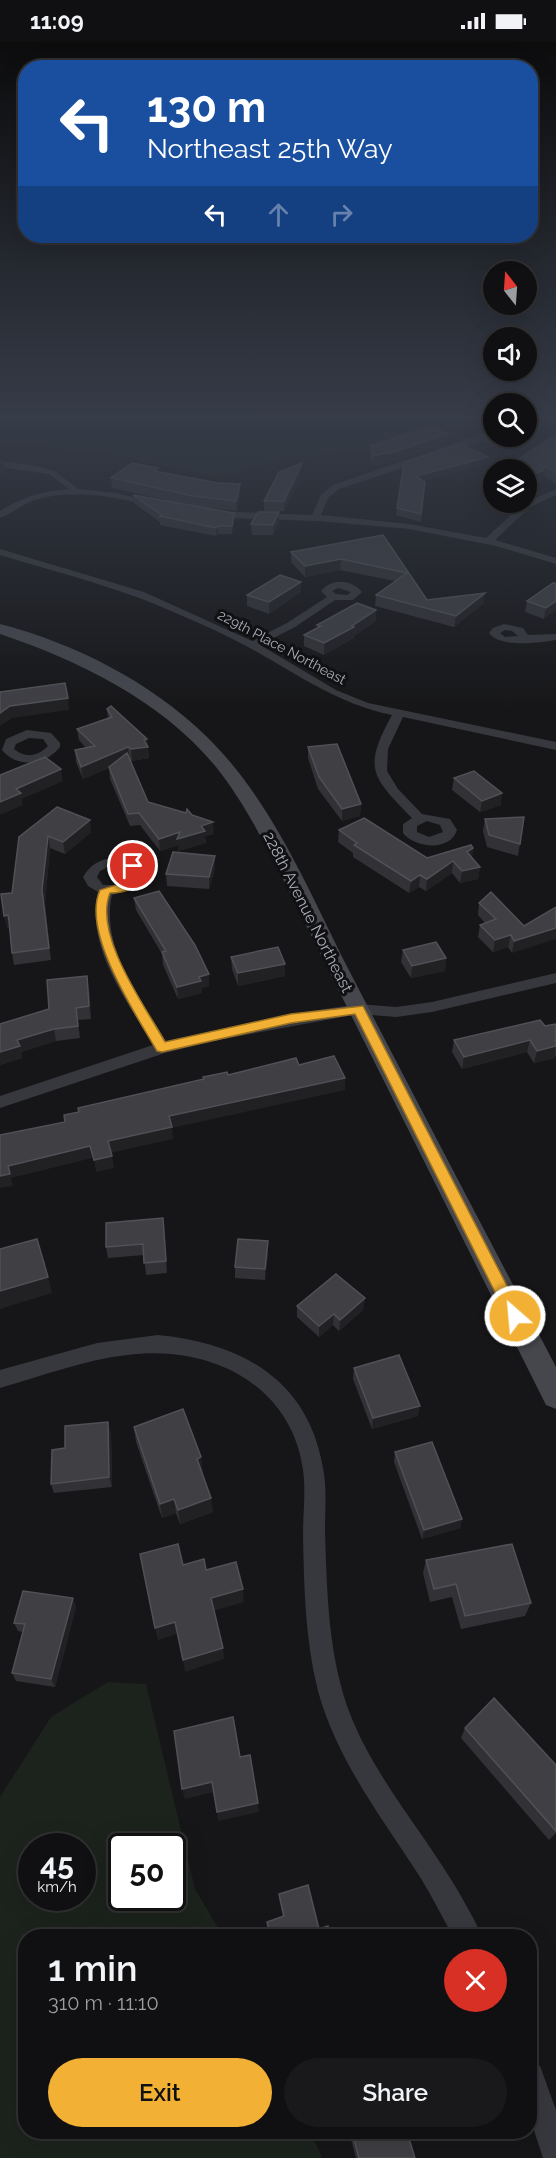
<!DOCTYPE html>
<html lang="en">
<head>
<meta charset="utf-8">
<style>
	:root { --surface:#101012; --page:#19191b; --text:#f1f3f6; --muted:#9c9d9f; --line:#303032; --accent:#f2b134 }
	body { margin:0; font-family:Raleway,sans-serif; background:var(--page); color:var(--text); height:100vh; display:flex; flex-direction:column; font-size:22px; white-space:nowrap }
	* { box-sizing:border-box; margin:0 }
	p { font-size:20px; color:var(--muted) }
	.icon { flex:none; width:33px; height:33px; fill:none; stroke:currentColor; stroke-width:2; stroke-linecap:round; stroke-linejoin:round }
	.map { position:relative; flex:1; overflow:hidden }
	.panel { position:absolute; left:18px; top:1887px; width:519px; height:210px; display:flex; flex-direction:column; background:var(--surface); border-radius:24px; box-shadow:0 6px 24px #0002,0 0 0 2px var(--line) }
	.panel>* { flex:none }
	.banner { position:absolute; left:18px; top:18px; width:520px; height:183px; border-radius:24px; box-shadow:0 6px 24px #0002,0 0 0 2px var(--line); background:#1a4fa0; color:#fff; overflow:hidden }
	.needle { width:39px; rotate:343deg }
	.buttons { position:absolute; left:483px; top:219px; display:grid; gap:12px }
	.buttons a { display:grid; place-items:center; width:54px; height:54px; border-radius:50%; background:var(--surface); box-shadow:0 6px 24px #0002,0 0 0 2px var(--line); font-size:30px }
	.speed { position:absolute; left:18px; top:1791px; display:flex; gap:12px; font-size:30px; font-weight:700; text-align:center }
	.speed>* { display:grid; place-content:center; width:78px; height:78px; border-radius:50%; background:var(--surface); box-shadow:0 6px 24px #0002,0 0 0 2px var(--line); line-height:1 }
	.speed small { font-size:15px; font-weight:400 }
	.speed .limit { border:3px solid #111; border-radius:9px; background:#fff; color:#111 }
	.pin { position:absolute; display:grid; place-items:center; width:51px; height:51px; color:#fff; margin:-26px; border:3px solid #fff; border-radius:50%; box-shadow:0 2px 6px #0007 }
	.me { position:absolute; width:66px; margin:-33px; rotate:333deg; stroke-linejoin:round; filter:drop-shadow(0 0 4px #0008) }
	.turn { display:flex; align-items:center; gap:21px; height:126px; padding:0 30px; font-size:27px }
	.turn .icon { width:78px; height:78px; stroke-width:2.5 }
	.turn b { display:block; font-size:42px; line-height:51px }
	.lanes { display:flex; align-items:center; height:57px; padding:0 30px; background:#0003; justify-content:center; gap:30px; direction:ltr }
	.lanes .off { opacity:.35 }
	.round { display:grid; place-items:center; flex:none; width:63px; height:63px; border-radius:32px; background:var(--page) }
	.headline { display:flex; align-items:center; justify-content:space-between; height:102px; padding:0 30px }
	h1 { font-size:36px; font-weight:600; line-height:45px }
	.action { display:flex; gap:12px; margin-top:auto; padding:12px 30px }
	.action a { flex:1; height:69px; border-radius:36px; background:var(--accent); color:#111; font-size:24px; font-weight:600; line-height:69px; text-align:center }
	.action a+a { background:var(--page); color:var(--text) }
	.status { display:flex; justify-content:space-between; align-items:center; height:42px; padding:0 30px; background:var(--surface); direction:ltr }
	.status svg { height:16px; fill:currentColor }
	.map>svg:first-child { display:block }
</style>
</head>
<body>
<div class="status"><b>11:09</b><svg viewBox="0 0 49 12"><path d="M0 12V9h3v3zM5 12V6h3v6zM10 12V3h3v9zM15 12V0h3v12zM26 1h20v11H26zM47 4h2v5h-2z"/></svg></div>
<div class="map">
<svg width="556" height="2116" viewBox="0 0 556 2116">
	<rect width="100%" height="100%" fill="#161618"/>
	<!-- green -->
	<g fill="#1c231d" fill-rule="evenodd">
		<path d="M0 372H409L422 387 374 407 271 420 219 436 99 410 0 401Z"/>
		<path d="M108 1640 146 1642 195 1847 223 1894H26V2090H311L322 2116H0V1755L51 1675ZM32 1804H82V1856H32ZM122 1804H172V1856H122Z"/>
	</g>
	<g fill="none" stroke-linecap="round" stroke-linejoin="round">
		<!-- street -->
		<g fill="#37383d" fill-rule="evenodd">
			<path d="M487 390H493L490 396 501 397 504 394H512L513 397 499 403 483 399 339 447 328 456 321 473 409 482 486 496 524 461 556 447V453L530 465 495 498 556 516V522L496 504 409 487 318 479 226 476 208 472 213 469 312 473 321 453 333 443Z"/>
			<path d="M0 419 32 423 55 429 78 447 115 451 160 461 155 464C118 456 76 446 38 457 24 461 13 471 0 476V469C22 455 43 449 69 447L49 432 0 425Z"/>
			<path d="M0 507 144 550 252 599 287 581 327 555 321 549C332 536 351 537 362 550L353 558H335L295 585 260 603 336 648 368 661 556 700V708L403 675 388 707 387 729 398 747 422 772 450 777 457 788C450 810 415 806 403 791V782L412 776C372 735 362 727 392 673 335 661 298 632 248 605 226 593 202 582 178 572 121 546 60 531 0 513ZM338 546 351 550 347 553 336 552 332 549ZM427 779 440 783 443 790 429 795 417 790V784Z"/>
			<path d="M504 582 523 586 528 593 556 592V598C538 601 500 606 489 591L493 586ZM505 588 512 589 518 594 505 595 500 591Z"/>
			<path d="M27 688 51 691 60 701V705C46 723 17 727 2 708L6 697ZM29 696 43 697 48 704C38 714 26 717 14 707L16 702Z"/>
			<path d="M121 816 138 822 145 832 137 845 112 853C100 905 141 957 166 999L291 972 359 962 396 965 432 960 556 931V941L432 970 396 975 359 972 218 998 165 1011 0 1066V1054L153 1003C127 958 85 905 98 850L88 844 83 835C92 820 103 815 121 816ZM110 824H122L130 830V836L117 843H103L97 835 100 829Z"/>
			<path d="M158 1293C241 1301 308 1337 323 1426 327 1446 325 1468 325 1489 327 1551 328 1613 350 1672 376 1738 426 1793 461 1854 468 1867 477 1881 481 1894H453C442 1875 432 1854 420 1835 382 1776 337 1718 318 1649 305 1597 304 1545 303 1492 303 1471 306 1449 303 1428 291 1341 208 1302 127 1313 84 1318 42 1334 0 1346V1328L97 1301Z"/>
			<path d="M530 2020 540 2024 556 2068V2116H543L530 2076Z"/>
		</g>
		<!-- secondary -->
		<path fill="#45474d" fill-rule="evenodd" d="M0 582C74 601 151 640 206 694 274 760 310 853 353 936 420 1066 488 1195 556 1325V1367L546 1363 276 823C258 789 240 755 216 725 162 659 80 619 0 592Z"/>
	</g>
	<!-- wall -->
	<g fill="#323236">
		<path d="M448 392 447 402 396 419 373 424 370 414 371 404Z"/>
		<path d="M556 392V443L545 434 540 439Z"/>
		<path d="M302 421V430L284 469H264V459Z"/>
		<path d="M404 421H487L423 439 425 440 421 480 396 473Z"/>
		<path d="M158 430 218 441 240 442V452L237 469 193 464 112 446 111 436Z"/>
		<path d="M494 434V458L489 457 490 436Z"/>
		<path d="M133 453 234 471V480L232 492H218L216 494 160 483V480L134 461Z"/>
		<path d="M279 481 273 493H252L251 482Z"/>
		<path d="M383 493 427 558 484 561 454 585 375 564 376 553 395 539 340 528 305 535 291 520V510Z"/>
		<path d="M553 541 544 577 525 570 527 559Z"/>
		<path d="M301 550 269 572 247 564V553Z"/>
		<path d="M376 579 354 594V596L324 613 304 604V593L317 586V583Z"/>
		<path d="M107 667 147 697 149 716 132 719 130 718 148 760 192 773 214 792 205 794 206 801 178 809V803L160 809 140 783 130 784 110 737 109 726 83 737 76 720 75 708 86 706 79 698 77 687 108 676Z"/>
		<path d="M308 705 361 762 360 774 342 779 318 747 308 716Z"/>
		<path d="M454 736 501 763 480 770 452 748Z"/>
		<path d="M524 775 518 814 487 805 483 789 485 777Z"/>
		<path d="M339 788 427 816 473 806 472 815 480 825 478 837 460 841 452 831 426 849 419 845 409 851 353 815V811L338 800Z"/>
		<path d="M91 790 65 812 50 806 45 861 51 918 14 923 12 911 10 885 7 886 12 851 19 795Z"/>
		<path d="M215 826 209 847 167 844 166 832Z"/>
		<path d="M134 856 209 932V944L202 946V951L178 957 163 923 162 912 136 868Z"/>
		<path d="M479 861 524 884 512 911 508 905 493 910 478 895 480 883 485 881 478 873Z"/>
		<path d="M403 908 446 916 445 929 411 936 401 920Z"/>
		<path d="M231 915 285 922V934L238 944 232 927Z"/>
		<path d="M89 946 91 977 78 978 80 996 56 999 21 1010 22 1016 0 1023V982L49 967Z"/>
		<path d="M556 982V1012L555 1016 534 1021 527 1010 462 1027 452 1010 454 998Z"/>
		<path d="M163 1176 167 1231 146 1233 144 1213 108 1216 106 1205Z"/>
		<path d="M268 1211 265 1238 235 1236V1225Z"/>
		<path d="M365 1256 363 1268 339 1289 333 1283 319 1295 297 1275V1264Z"/>
		<path d="M354 1326 418 1374 372 1387 353 1337Z"/>
		<path d="M134 1385 203 1430H202L213 1470 180 1482 176 1471 162 1476 136 1400Z"/>
		<path d="M111 1390 112 1445 54 1451 51 1442 65 1406Z"/>
		<path d="M395 1410 462 1477 460 1486 422 1497 394 1420Z"/>
		<path d="M426 1518 531 1561 525 1574 461 1587 452 1555 430 1560 423 1531Z"/>
		<path d="M76 1565 55 1645 16 1639 12 1631 23 1590 18 1589 14 1581Z"/>
		<path d="M465 1686 556 1723V1791L549 1798 461 1696Z"/>
		<path d="M279 1852 319 1887 330 1894H270L267 1880 283 1875 279 1857Z"/>
		<path d="M349 2090H407L415 2116H356Z"/>
	</g>
	<!-- shaded-wall -->
	<g fill="#212124">
		<path d="M448 392 447 402 396 419 373 424V414Z"/>
		<path d="M488 415 487 421 415 441 416 434Z"/>
		<path d="M3 418 5 428 0 434V422Z"/>
		<path d="M302 421V430L284 469V459Z"/>
		<path d="M546 424 545 434 540 439 526 444V434Z"/>
		<path d="M240 442V452L237 469 236 459Z"/>
		<path d="M279 470V481L273 493V483Z"/>
		<path d="M234 471V480L232 492V484Z"/>
		<path d="M218 484V492L216 494V486Z"/>
		<path d="M341 517 340 528 305 535V524Z"/>
		<path d="M301 540V550L269 572V560Z"/>
		<path d="M485 551 484 561 454 585 456 574Z"/>
		<path d="M556 559V568L544 577 546 566Z"/>
		<path d="M376 568V579L354 594V596L324 613V601L352 584Z"/>
		<path d="M68 656 69 668 12 676 0 684V671L10 664Z"/>
		<path d="M147 697 149 716 132 719 131 707Z"/>
		<path d="M128 705 129 717 83 737 81 725Z"/>
		<path d="M61 727 63 739 22 757 23 763 0 773V760L16 747Z"/>
		<path d="M502 751 501 763 480 770 482 759Z"/>
		<path d="M361 762 360 774 342 779V767Z"/>
		<path d="M90 778 91 790 65 812 63 800Z"/>
		<path d="M213 780 214 792 205 794 206 801 178 809V803L160 809 159 797Z"/>
		<path d="M48 794 50 806 45 861 51 918 49 906 42 848Z"/>
		<path d="M473 806 471 818 467 810Z"/>
		<path d="M215 814V826L209 847V835Z"/>
		<path d="M453 819 452 831 426 849 427 837Z"/>
		<path d="M480 825 478 837 460 841 462 829Z"/>
		<path d="M420 833 419 845 409 851 411 839Z"/>
		<path d="M8 873 10 885 7 886 4 874Z"/>
		<path d="M556 886V897L512 911 514 899Z"/>
		<path d="M511 893 508 905 493 910 495 898Z"/>
		<path d="M446 916 445 929 411 936 412 924Z"/>
		<path d="M285 922V934L238 944V931Z"/>
		<path d="M209 932V944L202 946V951L178 957 177 945 199 935Z"/>
		<path d="M87 934 89 946 91 977 89 964Z"/>
		<path d="M76 966 78 978 80 996 78 984Z"/>
		<path d="M54 987 56 999 21 1010 22 1016 0 1023V1010L17 998Z"/>
		<path d="M530 998 527 1010 462 1027 464 1015Z"/>
		<path d="M556 998 555 1016 534 1021 537 1009Z"/>
		<path d="M345 1036V1048L172 1086 173 1097 110 1111 108 1099 169 1074Z"/>
		<path d="M90 1104 92 1116 11 1136 13 1144 0 1146V1134L8 1124Z"/>
		<path d="M112 1114 114 1126 96 1130 94 1118Z"/>
		<path d="M268 1199V1211L265 1238V1227Z"/>
		<path d="M48 1235 52 1251 0 1267V1249Z"/>
		<path d="M365 1256 363 1268 339 1289 340 1278Z"/>
		<path d="M334 1272 333 1283 319 1295V1284Z"/>
		<path d="M420 1364 418 1374 372 1387 373 1376Z"/>
		<path d="M108 1380 111 1390 112 1445 109 1435Z"/>
		<path d="M201 1415 203 1430 199 1431 197 1417Z"/>
		<path d="M211 1456 213 1470 180 1482 178 1468Z"/>
		<path d="M174 1457 176 1471 162 1476 160 1462Z"/>
		<path d="M462 1477 460 1486 422 1497 424 1488Z"/>
		<path d="M243 1547 244 1560 213 1569 211 1556Z"/>
		<path d="M73 1556 76 1565 55 1645 51 1637Z"/>
		<path d="M175 1580 177 1592 158 1598 155 1586Z"/>
		<path d="M223 1606 224 1617 185 1630 183 1618Z"/>
		<path d="M212 1740 214 1750 185 1757 182 1747Z"/>
		<path d="M258 1761 259 1770 218 1779 217 1770Z"/>
	</g>
	<!-- building -->
	<g fill="#3f3f44" stroke="#4f5156" stroke-width="1.5">
		<path d="M430 384 448 392 397 409 373 414 371 404Z"/>
		<path d="M556 392V414L555 415H556V431L546 424 542 429 526 434V428H503Z"/>
		<path d="M461 402 488 415 416 434 425 440 421 472 397 466 404 421Z"/>
		<path d="M132 421 158 426 154 429 218 441 240 442 236 459 193 454 111 436Z"/>
		<path d="M302 421 284 459H264L279 430Z"/>
		<path d="M494 434V448L490 447V436Z"/>
		<path d="M133 453 234 471 232 484H218L216 486 160 474 162 473Z"/>
		<path d="M258 470H279L273 483 251 482Z"/>
		<path d="M383 493 427 558 485 551 456 574 376 553 407 531 341 517 305 524 291 510Z"/>
		<path d="M280 533 301 540 269 560 247 553Z"/>
		<path d="M553 541H556V559L546 566 527 559Z"/>
		<path d="M357 561 376 568 352 584 354 585 324 601 304 593 321 584 317 583Z"/>
		<path d="M65 641 68 656 10 664 0 671V650Z"/>
		<path d="M111 664 147 697 144 698 148 705 131 707 128 705 81 725 75 708 95 704 77 687 112 675 107 667Z"/>
		<path d="M337 702 361 762 342 767 319 735 308 705Z"/>
		<path d="M127 711 148 760 186 771 187 767 192 773 213 780 201 784 205 789 177 797 180 790 159 797 139 771 128 772 109 725Z"/>
		<path d="M45 715 61 727 16 747 21 751 0 760V733Z"/>
		<path d="M474 729 502 751 482 759 454 736Z"/>
		<path d="M57 765 90 778 63 800 48 794 42 848 49 906 12 911 9 879 8 873 4 874 1 852 12 851 19 795Z"/>
		<path d="M524 775 520 802 489 793 485 777Z"/>
		<path d="M364 776 427 816 471 803 473 806 467 810 480 825 462 829 453 819 427 837 420 833 411 839 354 803 357 801 339 788Z"/>
		<path d="M173 810 215 814 209 835 166 832Z"/>
		<path d="M159 849 195 903 209 932 199 935 201 939 177 945 162 910 166 909 134 856Z"/>
		<path d="M491 850 524 884 556 865V886L514 899 511 893 495 898 480 883 496 877 479 861Z"/>
		<path d="M436 900 446 916 412 924 403 908Z"/>
		<path d="M278 905 285 922 238 931 231 915Z"/>
		<path d="M87 934 89 964 76 966 78 984 54 987 17 998 20 1004 0 1010V982L49 967 47 938Z"/>
		<path d="M540 978 545 984 556 982V998H555L556 1000V1004L537 1009 530 998 464 1015 454 998Z"/>
		<path d="M334 1014 345 1036 169 1074 172 1085 108 1099 112 1114 94 1118 90 1104 8 1124 10 1132 0 1134V1093L65 1080 64 1073 79 1070 78 1066 204 1037 203 1035 227 1030 228 1033 296 1016 299 1023Z"/>
		<path d="M163 1176 166 1219 144 1221 143 1202 106 1205V1181Z"/>
		<path d="M37 1197 48 1235 0 1249V1207Z"/>
		<path d="M238 1197 268 1199 265 1227 235 1225Z"/>
		<path d="M336 1232 365 1256 340 1278 334 1272 319 1284 297 1264Z"/>
		<path d="M399 1313 420 1364 373 1376 354 1326Z"/>
		<path d="M183 1367 201 1415 197 1417 211 1456 178 1468 174 1457 160 1462 134 1385Z"/>
		<path d="M108 1380 109 1435 51 1442 52 1408 65 1406V1384Z"/>
		<path d="M432 1400 462 1477 424 1488 395 1410Z"/>
		<path d="M178 1502 183 1523 204 1517 206 1528 236 1520 243 1547 211 1556 223 1606 183 1618 175 1580 155 1586 140 1512Z"/>
		<path d="M512 1502 531 1561 465 1574 456 1542 434 1547 426 1518Z"/>
		<path d="M23 1549 73 1556 51 1637 12 1631 25 1582 14 1581Z"/>
		<path d="M494 1656 556 1723V1789L465 1686Z"/>
		<path d="M233 1675 240 1715 250 1713 258 1761 217 1770 212 1740 182 1747 174 1689Z"/>
		<path d="M308 1843 319 1887 328 1884 330 1894H270L267 1880 284 1874 279 1852Z"/>
		<path d="M352 2090H407L415 2116H359Z"/>
	</g>
	<!-- sky -->
	<linearGradient id="sky" x2="0" y2="1"><stop stop-color="#0c0c0d"/><stop offset="0.56" stop-color="#363c48"/><stop offset="1" stop-color="#363c48" stop-opacity="0"/></linearGradient>
	<rect width="556" height="669" fill="url(#sky)"/>
	<!-- route -->
	<path fill="#f2b134" stroke="#9d7322" stroke-width="1.5" d="M129 822H137L144 832C136 847 126 851 110 851 93 893 145 964 165 1000L291 972 363 964 520 1269 523 1274 520 1278H509L355 972 291 981 162 1010 157 1009C135 971 81 890 100 848L129 839 132 832 128 824Z"/>
	<g text-anchor="middle" dominant-baseline="central" stroke-width="6" stroke-linejoin="round" paint-order="stroke">
		<!-- far-street labels -->
		<g font-size="14" fill="#a8adb8" stroke="#111113">
			<text transform="translate(282 605) rotate(28)">229th Place Northeast</text>
		</g>
		<!-- street labels -->
		<g font-size="16" fill="#a8adb8" stroke="#111113">
			<text transform="translate(308 870) rotate(63)">228th Avenue Northeast</text>
		</g>
	</g>
</svg>
<div class="buttons">
<a><svg class="needle" viewBox="-14 -14 28 28"><path d="M0-13l5 13h-10z" fill="#e53935"/><path d="M0 13l5-13h-10z" fill="#9c9d9f"/></svg></a>
<a><svg class="icon" aria-label="sound" viewBox="0 0 24 24"><path d="M4 9h4l5-4v14l-5-4H4zM17 9q2 3 0 6"/></svg></a>
<a><svg class="icon" aria-label="search" viewBox="0 0 24 24"><circle cx="10" cy="10" r="6"/><path d="M15 15l6 6"/></svg></a>
<a><svg class="icon" aria-label="layers" viewBox="0 0 24 24"><path d="M12 4l9 5-9 5-9-5zM3 14l9 5 9-5"/></svg></a>
</div>
<div class="speed"><div>45<small>km/h</small></div><div class="limit">50</div></div>
<div class="pin" style="left:133px;top:824px;background:#d93025"><svg class="icon" aria-label="arrive" viewBox="0 0 24 24"><path d="M6 21V4h12l-3 4 3 4H6"/></svg></div>
<svg class="me" style="left:515px;top:1274px" viewBox="-20 -20 40 40"><circle r="17" fill="#f2b134" stroke="#fff" stroke-width="3"/><path d="M0-11L8 9 0 5-8 9z" fill="#fff"/></svg>
<div class="banner">
<div class="turn"><svg class="icon" aria-label="left" viewBox="0 0 24 24"><path d="M17 20v-9H6M10 6l-5 5 5 5"/></svg><div><b>130 m</b>Northeast 25th Way</div></div>
<div class="lanes"><svg class="icon" aria-label="left" viewBox="0 0 24 24"><path d="M17 20v-9H6M10 6l-5 5 5 5"/></svg><svg class="icon off" aria-label="ahead" viewBox="0 0 24 24"><path d="M12 20V5M6 11l6-6 6 6"/></svg><svg class="icon off" aria-label="right" viewBox="0 0 24 24"><path d="M7 20v-9h11M14 6l5 5-5 5"/></svg></div>
</div>
<section class="panel">
<div class="headline"><div><h1>1 min</h1><p>310 m · 11:10</p></div><a class="round" style="background:#d93025;color:#fff"><svg class="icon" aria-label="close" viewBox="0 0 24 24"><path d="M6 6l12 12M18 6L6 18"/></svg></a></div>
<div class="action"><a>Exit</a><a>Share</a></div>
</section>
</div>
</body>
</html>
